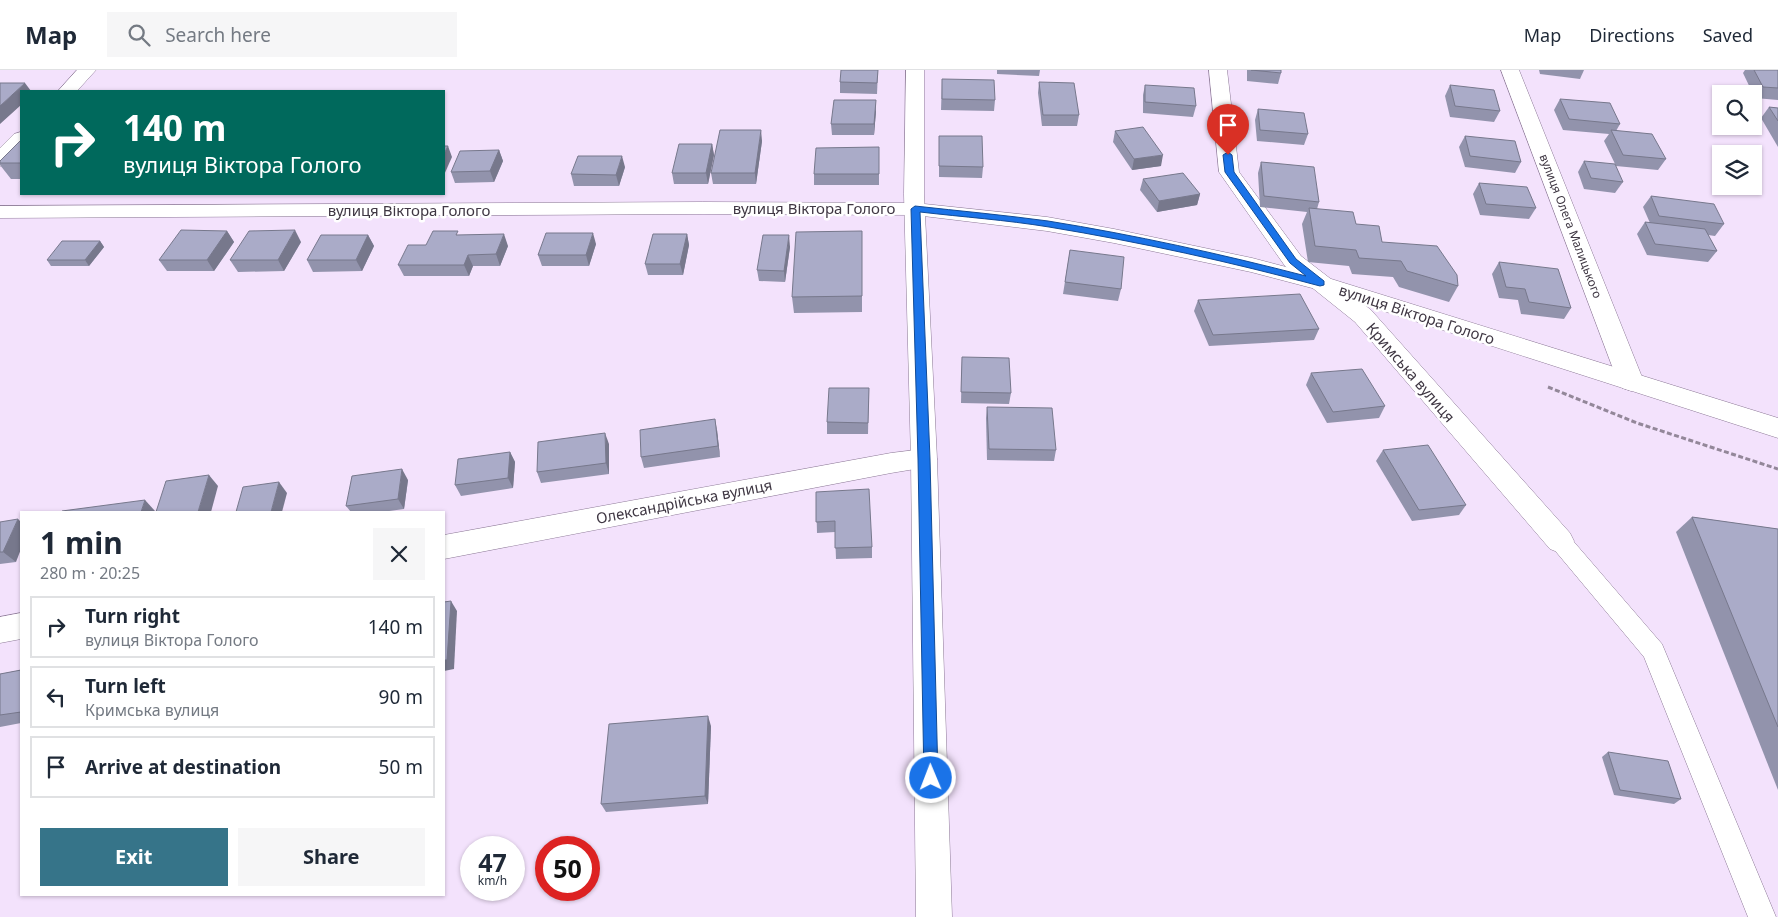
<!DOCTYPE html>
<html lang="en">
<head>
<meta charset="utf-8">
<style>
	:root { --surface:#fff; --page:#f6f6f7; --text:#1f2937; --muted:#747a83; --line:#e0e1e3; --accent:#367489 }
	body { margin:0; font-family:"Noto Sans",sans-serif; background:var(--page); color:var(--text); height:100vh; display:flex; flex-direction:column; font-size:19px; white-space:nowrap }
	* { box-sizing:border-box; margin:0 }
	p { font-size:16px; color:var(--muted) }
	.icon { flex:none; width:28px; height:28px; fill:none; stroke:currentColor; stroke-width:2; stroke-linecap:round; stroke-linejoin:round }
	.map { position:relative; flex:1; overflow:hidden }
	.drawer { position:absolute; left:20px; top:441px; width:425px; height:385px; display:flex; flex-direction:column; background:var(--surface); border-radius:0px; box-shadow:0 1px 4px #0004 }
	.drawer>* { flex:none }
	.hud { position:absolute; left:20px; top:20px; width:425px; height:105px; border-radius:0px; box-shadow:0 1px 4px #0004; background:#00695c; color:#fff; overflow:hidden }
	.fabs { position:absolute; left:1712px; top:15px; display:grid; gap:10px }
	.fabs a { display:grid; place-items:center; width:50px; height:50px; border-radius:0px; background:var(--surface); box-shadow:0 1px 4px #0004; font-size:25px }
	.speed { position:absolute; left:460px; top:766px; display:flex; gap:10px; font-size:25px; font-weight:700; text-align:center }
	.speed>* { display:grid; place-content:center; width:65px; height:65px; border-radius:50%; background:var(--surface); box-shadow:0 1px 4px #0004; line-height:1 }
	.speed small { font-size:12px; font-weight:400 }
	.speed .limit { border:8px solid #d22; background:#fff; color:#111 }
	.pin { position:absolute; display:grid; place-items:center; width:42px; height:42px; color:#fff; margin:-51px -21px; border-radius:50% 50% 50% 0; rotate:-45deg; box-shadow:0 0 5px #0007 }
	.pin .icon { rotate:45deg }
	.me { position:absolute; width:55px; margin:-28px; rotate:359deg; stroke-linejoin:round; filter:drop-shadow(0 0 4px #0008) }
	.turn { display:flex; align-items:center; gap:18px; height:105px; padding:0 20px; font-size:22px }
	.turn .icon { width:65px; height:65px; stroke-width:2.5 }
	.turn b { display:block; font-size:35px; line-height:42px }
	.round { display:grid; place-items:center; flex:none; width:52px; height:52px; border-radius:0px; background:var(--page) }
	.headline { display:flex; align-items:center; justify-content:space-between; height:85px; padding:0 20px }
	h1 { font-size:30px; font-weight:700; line-height:38px }
	.primary-button { display:flex; gap:10px; margin-top:auto; padding:10px 20px }
	.primary-button a { flex:1; height:58px; border-radius:0px; background:var(--accent); color:#fff; font-size:20px; font-weight:700; line-height:58px; text-align:center }
	.primary-button a+a { background:var(--page); color:var(--text) }
	ul { padding:0; list-style:none }
	li { display:flex; align-items:center; gap:15px; height:62px; margin:0 10px 8px; padding:0 10px; border:2px solid var(--line); border-radius:0px }
	li div { flex:1 }
	li b { display:block; font-size:19px }
	li em { font-style:normal }
	header { display:flex; align-items:center; gap:30px; box-sizing:border-box; height:70px; padding:0 25px; background:var(--surface); border-bottom:1px solid var(--line) }
	header strong { font-size:24px }
	nav { display:flex; gap:28px; margin-inline-start:auto; font-size:18px }
	.search { width:350px; height:45px; background:var(--page); display:flex; align-items:center; gap:12px; box-sizing:border-box; padding:0 18px; border-radius:0px; color:var(--muted); font-size:19px }
	.map>svg:first-child { display:block }
</style>
</head>
<body>
<header>
<strong>Map</strong>
<div class="search"><svg class="icon" aria-label="search" viewBox="0 0 24 24"><circle cx="10" cy="10" r="6"/><path d="M15 15l6 6"/></svg>Search here</div>
<nav><a>Map</a><a>Directions</a><a>Saved</a></nav>
</header>
<div class="map">
<svg width="1778" height="847" viewBox="0 0 1778 847">
	<rect width="100%" height="100%" fill="#f3e2fc"/>
	<g fill="none" stroke-linecap="round" stroke-linejoin="round">
		<!-- lane casing -->
		<g stroke="#8c7996" stroke-width="1">
			<path id="lane" d="M1560 462 1568 465 1662 574 1776 847H1748L1644 587 1552 477 1549 471 1552 465Z"/>
		</g>
		<!-- street casing -->
		<g stroke="#8c7996" stroke-width="1">
			<g id="street">
				<path d="M77 0H96L77 21H58Z"/>
				<path d="M1209 0H1227L1239 102 1301 186 1371 240 1570 463 1574 471 1570 479 1560 483 1550 479 1355 252 1285 196 1219 102Z"/>
				<path d="M1501 0H1519L1644 312 1640 318 1631 321 1622 318 1618 312Z"/>
				<path d="M21 62V79L7 94 0 96V78L14 64Z"/>
				<path d="M924 379 933 382 937 389 933 396 891 403 444 489V465L891 383Z"/>
				<path d="M21 543V569L0 573V547Z"/>
			</g>
		</g>
		<!-- secondary casing -->
		<g stroke="#8c7996" stroke-width="1">
			<path id="secondary" d="M906 0H924V124L937 389 952 847H916L911 389 904 124Z"/>
		</g>
		<!-- primary casing -->
		<g stroke="#8c7996" stroke-width="1">
			<path id="primary" d="M703 132 915 133 1047 147 1114 159 1252 188 1328 208 1778 348V368L1312 218 1251 202 1114 173 1047 161 915 145 703 144 0 148V136Z"/>
		</g>
		<!-- path -->
		<path stroke="#938799" stroke-width="3" stroke-dasharray="5 2.5" stroke-linecap="butt" d="M1548 317 1637 353 1778 399"/>
		<!-- lane -->
		<use href="#lane" fill="#fff" fill-rule="evenodd"/>
		<!-- street -->
		<use href="#street" fill="#fff" fill-rule="evenodd"/>
		<!-- secondary -->
		<use href="#secondary" fill="#fff" fill-rule="evenodd"/>
		<!-- primary -->
		<use href="#primary" fill="#fff" fill-rule="evenodd"/>
	</g>
	<!-- wall -->
	<g fill="#9293ac">
		<path d="M878 0 877 24 840 23V12Z"/>
		<path d="M997 0H1040L1039 6 997 4Z"/>
		<path d="M1247 0H1281V3L1278 14 1247 11Z"/>
		<path d="M1539 0H1584L1580 9 1540 4Z"/>
		<path d="M1745 0H1778V30L1755 28 1743 3Z"/>
		<path d="M942 9 995 30 994 41 941 40Z"/>
		<path d="M1039 12 1079 45 1077 56H1042L1038 23Z"/>
		<path d="M1145 15 1196 36 1193 47 1143 43V25Z"/>
		<path d="M1450 15 1500 41 1494 52 1450 47 1445 26Z"/>
		<path d="M1560 29 1620 54 1616 61 1666 89 1658 100 1616 96 1604 71 1609 64 1563 60 1554 40Z"/>
		<path d="M1769 37 1778 38V77L1761 48Z"/>
		<path d="M1258 39 1308 64 1304 75 1257 71 1255 50Z"/>
		<path d="M876 41 874 65H832L831 54Z"/>
		<path d="M1115 61 1161 96 1132 100 1113 72Z"/>
		<path d="M939 66 983 97 982 108 939 107Z"/>
		<path d="M1465 66 1521 92 1515 103 1465 97 1459 77Z"/>
		<path d="M21 70V109H11L0 95V91Z"/>
		<path d="M762 71 756 114H713L711 103Z"/>
		<path d="M712 74 714 85 708 114H674L672 103Z"/>
		<path d="M879 77V115H814V104Z"/>
		<path d="M499 80 503 91 494 112 455 113 451 102Z"/>
		<path d="M1584 91 1623 112 1615 123 1584 119 1578 102Z"/>
		<path d="M1261 92 1319 132 1317 139 1356 154 1382 172 1458 216 1449 232 1399 217 1393 207 1352 204 1349 196 1308 192 1302 154 1307 142 1260 137 1258 103Z"/>
		<path d="M625 97 619 116H574L571 104Z"/>
		<path d="M1143 109 1200 124 1197 135 1157 142 1140 120Z"/>
		<path d="M1479 113 1536 138 1529 149 1480 145 1473 124Z"/>
		<path d="M1651 126 1724 154 1715 166 1708 165 1717 181 1708 192 1647 185 1637 164 1645 152 1650 153 1643 137Z"/>
		<path d="M227 161 234 172 214 201H167L159 190Z"/>
		<path d="M687 164 689 175 683 205H648L645 194Z"/>
		<path d="M368 165 374 176 362 201 313 202 307 190Z"/>
		<path d="M459 165 508 176 500 196H473L469 206H404L398 195 426 175Z"/>
		<path d="M100 171 104 177 89 196H51L47 190Z"/>
		<path d="M301 172 284 201 238 202 230 190Z"/>
		<path d="M596 174 589 196H542L538 185Z"/>
		<path d="M790 177 785 212 759 211 757 200Z"/>
		<path d="M862 177V242L794 243 792 227Z"/>
		<path d="M1070 180 1121 219 1118 231 1063 224Z"/>
		<path d="M1499 192 1571 238 1564 249 1521 244 1518 230 1499 228 1492 204Z"/>
		<path d="M1198 230 1319 259 1314 270 1209 276 1194 241Z"/>
		<path d="M962 287 1011 323 1009 334 961 333Z"/>
		<path d="M1311 303 1385 336 1379 348 1327 353 1306 315Z"/>
		<path d="M869 318 868 364H827V352Z"/>
		<path d="M987 337 1056 380 1054 391 987 390 986 348Z"/>
		<path d="M717 360 720 387 644 398 641 387Z"/>
		<path d="M609 374V404L541 413 537 402Z"/>
		<path d="M1383 380 1466 435 1459 445 1412 451 1376 391Z"/>
		<path d="M510 382 515 392 513 418 461 426 455 415Z"/>
		<path d="M408 410 404 439 382 442H351L346 436Z"/>
		<path d="M816 422 872 477V488L836 489 835 462 817 463Z"/>
		<path d="M1692 447 1778 459V720L1676 462Z"/>
		<path d="M0 452 16 492 0 494Z"/>
		<path d="M21 600V653L0 657V604Z"/>
		<path d="M711 656 708 734 606 742 601 734Z"/>
		<path d="M1608 682 1681 729 1674 734 1614 725 1602 687Z"/>
	</g>
	<!-- shaded-wall -->
	<g fill="#77788c">
		<path d="M25 13 31 21H21V35L0 54V36Z"/>
		<path d="M876 30V41L874 65V54Z"/>
		<path d="M761 60 762 71 756 114 755 103Z"/>
		<path d="M712 74 714 85 708 114 706 103Z"/>
		<path d="M448 76 452 87 444 105V84Z"/>
		<path d="M499 80 503 91 494 112 490 101Z"/>
		<path d="M1163 85 1161 96 1132 100 1134 89Z"/>
		<path d="M622 86 625 97 619 116 616 105Z"/>
		<path d="M1200 124 1197 135 1157 142 1159 131Z"/>
		<path d="M295 160 301 172 284 201 278 190Z"/>
		<path d="M227 161 234 172 214 201 207 190Z"/>
		<path d="M593 163 596 174 589 196 586 185Z"/>
		<path d="M504 164 508 176 500 196 496 184Z"/>
		<path d="M687 164 689 175 683 205 680 194Z"/>
		<path d="M368 165 374 176 362 201 356 190Z"/>
		<path d="M789 165 790 177 785 212 784 201Z"/>
		<path d="M100 171 104 177 89 196 85 190Z"/>
		<path d="M468 185 473 196 469 206 464 195Z"/>
		<path d="M715 349 717 360 720 387 718 376Z"/>
		<path d="M605 363 609 374V404L606 393Z"/>
		<path d="M510 382 515 392 513 418 508 408Z"/>
		<path d="M402 399 408 410 404 439 398 429Z"/>
		<path d="M209 405 218 416 211 442H198Z"/>
		<path d="M279 412 287 423 282 442H271Z"/>
		<path d="M145 430 155 441 154 442H141Z"/>
		<path d="M18 449 21 452V479L16 492 3 482Z"/>
		<path d="M451 531 457 541 454 599 444 601V590Z"/>
		<path d="M708 646 711 656 708 734 705 726Z"/>
	</g>
	<!-- building -->
	<g fill="#aaabc8" stroke="#77788c">
		<path d="M841 0H878L877 13 840 12Z"/>
		<path d="M1251 0H1281V3Z"/>
		<path d="M1754 0H1778V18L1763 17Z"/>
		<path d="M942 9 994 10 995 30 942 29Z"/>
		<path d="M1039 12 1074 13 1079 45H1043Z"/>
		<path d="M0 13H25L0 36Z"/>
		<path d="M1145 15 1194 18 1196 36 1145 32Z"/>
		<path d="M1450 15 1494 20 1500 41 1455 36Z"/>
		<path d="M1560 29 1610 33 1620 54 1569 49Z"/>
		<path d="M834 30H876L874 54H831Z"/>
		<path d="M1769 37 1778 38V51Z"/>
		<path d="M1258 39 1304 43 1308 64 1260 60Z"/>
		<path d="M1143 57 1163 85 1134 89 1115 61Z"/>
		<path d="M720 60H761L755 103H711Z"/>
		<path d="M1611 60 1652 64 1666 89 1623 85Z"/>
		<path d="M939 66H982L983 97 939 96Z"/>
		<path d="M1465 66 1515 71 1521 92 1470 86Z"/>
		<path d="M21 70V93H0V91Z"/>
		<path d="M679 74H712L706 103H672Z"/>
		<path d="M444 76H448L444 84Z"/>
		<path d="M879 77V104H814L816 78Z"/>
		<path d="M499 80 490 101 451 102 460 81Z"/>
		<path d="M578 86H622L616 105 571 104Z"/>
		<path d="M1584 91 1615 94 1623 112 1591 108Z"/>
		<path d="M1261 92 1314 97 1319 132 1264 126Z"/>
		<path d="M1183 103 1200 124 1159 131 1143 109Z"/>
		<path d="M1479 113 1527 117 1536 138 1486 134Z"/>
		<path d="M1651 126 1714 134 1724 154 1659 146Z"/>
		<path d="M1309 138 1353 142 1356 154 1379 156 1382 172 1437 176 1457 205 1458 216 1407 201 1401 191 1359 188 1356 180 1315 176Z"/>
		<path d="M1645 152 1705 159 1717 181 1655 174Z"/>
		<path d="M181 160 227 161 207 190H159Z"/>
		<path d="M295 160 278 190H230L249 161Z"/>
		<path d="M433 161H458L456 165 504 164 496 184 468 185 464 195H398L408 175H426Z"/>
		<path d="M862 161V226L792 227 796 162Z"/>
		<path d="M546 163H593L586 185H538Z"/>
		<path d="M653 164H687L680 194H645Z"/>
		<path d="M321 165H368L356 190H307Z"/>
		<path d="M763 165H789L784 201 757 200Z"/>
		<path d="M62 171H100L85 190H47Z"/>
		<path d="M1070 180 1124 187 1121 219 1065 212Z"/>
		<path d="M1499 192 1558 199 1571 238 1529 232 1525 219 1506 217Z"/>
		<path d="M1300 224 1319 259 1213 265 1198 230Z"/>
		<path d="M962 287 1009 288 1011 323 961 322Z"/>
		<path d="M1362 299 1385 336 1333 342 1311 303Z"/>
		<path d="M829 318H869L868 353 827 352Z"/>
		<path d="M987 337 1052 338 1056 380 989 379Z"/>
		<path d="M715 349 718 376 641 387 640 360Z"/>
		<path d="M605 363 606 393 537 402 538 372Z"/>
		<path d="M1428 375 1466 435 1419 440 1383 380Z"/>
		<path d="M510 382 508 408 455 415 458 389Z"/>
		<path d="M402 399 398 429 346 436 352 406Z"/>
		<path d="M209 405 198 442H156L166 411Z"/>
		<path d="M279 412 271 442H236L243 417Z"/>
		<path d="M869 419 872 477 835 478V451L816 452V422Z"/>
		<path d="M145 430 141 442H62V441Z"/>
		<path d="M1692 447 1778 459V657Z"/>
		<path d="M18 449 3 482H0V452Z"/>
		<path d="M451 531 447 590H444V532Z"/>
		<path d="M21 600V642L0 645V604Z"/>
		<path d="M708 646 705 726 601 734 609 654Z"/>
		<path d="M1608 682 1668 691 1681 729 1620 720Z"/>
	</g>
	<!-- route -->
	<path fill="#1a73e8" stroke="#114b97" d="M1228 82 1232 85 1234 102 1296 189 1324 211V215L1320 216C1231 192 1140 172 1049 157 1006 150 963 147 920 142L930 389 938 708 936 712 931 714 926 712 924 708 918 389 911 139 915 136C960 141 1004 145 1048 151 1135 165 1221 184 1306 206L1290 193 1225 102 1223 85Z"/>
	<g text-anchor="middle" dominant-baseline="central" stroke-width="5" stroke-linejoin="round" paint-order="stroke">
		<!-- far-street labels -->
		<g font-size="12" fill="#3f3743" stroke="#fff">
			<text transform="translate(1571 156) rotate(69)">вулиця Олега Малицького</text>
		</g>
		<!-- street labels -->
		<g font-size="15" fill="#3f3743" stroke="#fff">
			<text x="814" y="138">вулиця Віктора Голого</text>
			<text x="409" y="140">вулиця Віктора Голого</text>
			<text transform="translate(1417 244) rotate(18)">вулиця Віктора Голого</text>
			<text transform="translate(1411 302) rotate(49)">Кримська вулиця</text>
			<text transform="translate(684 431) rotate(-11)">Олександрійська вулиця</text>
		</g>
	</g>
</svg>
<div class="fabs">
<a><svg class="icon" aria-label="search" viewBox="0 0 24 24"><circle cx="10" cy="10" r="6"/><path d="M15 15l6 6"/></svg></a>
<a><svg class="icon" aria-label="layers" viewBox="0 0 24 24"><path d="M12 4l9 5-9 5-9-5zM3 14l9 5 9-5"/></svg></a>
</div>
<div class="speed"><div>47<small>km/h</small></div><div class="limit">50</div></div>
<div class="pin" style="left:1228px;top:85px;background:#d93025"><svg class="icon" aria-label="arrive" viewBox="0 0 24 24"><path d="M6 21V4h12l-3 4 3 4H6"/></svg></div>
<svg class="me" style="left:931px;top:708px" viewBox="-20 -20 40 40"><circle r="17" fill="#1a73e8" stroke="#fff" stroke-width="3"/><path d="M0-11L8 9 0 5-8 9z" fill="#fff"/></svg>
<div class="hud">
<div class="turn"><svg class="icon" aria-label="right" viewBox="0 0 24 24"><path d="M7 20v-9h11M14 6l5 5-5 5"/></svg><div><b>140 m</b>вулиця Віктора Голого</div></div>
</div>
<section class="drawer">
<div class="headline"><div><h1>1 min</h1><p>280 m · 20:25</p></div><a class="round"><svg class="icon" aria-label="close" viewBox="0 0 24 24"><path d="M6 6l12 12M18 6L6 18"/></svg></a></div>
<ul>
<li><svg class="icon" aria-label="right" viewBox="0 0 24 24"><path d="M7 20v-9h11M14 6l5 5-5 5"/></svg><div><b>Turn right</b><p>вулиця Віктора Голого</p></div><em>140 m</em></li>
<li><svg class="icon" aria-label="left" viewBox="0 0 24 24"><path d="M17 20v-9H6M10 6l-5 5 5 5"/></svg><div><b>Turn left</b><p>Кримська вулиця</p></div><em>90 m</em></li>
<li><svg class="icon" aria-label="arrive" viewBox="0 0 24 24"><path d="M6 21V4h12l-3 4 3 4H6"/></svg><div><b>Arrive at destination</b></div><em>50 m</em></li>
</ul>
<div class="primary-button"><a>Exit</a><a>Share</a></div>
</section>
</div>
</body>
</html>
